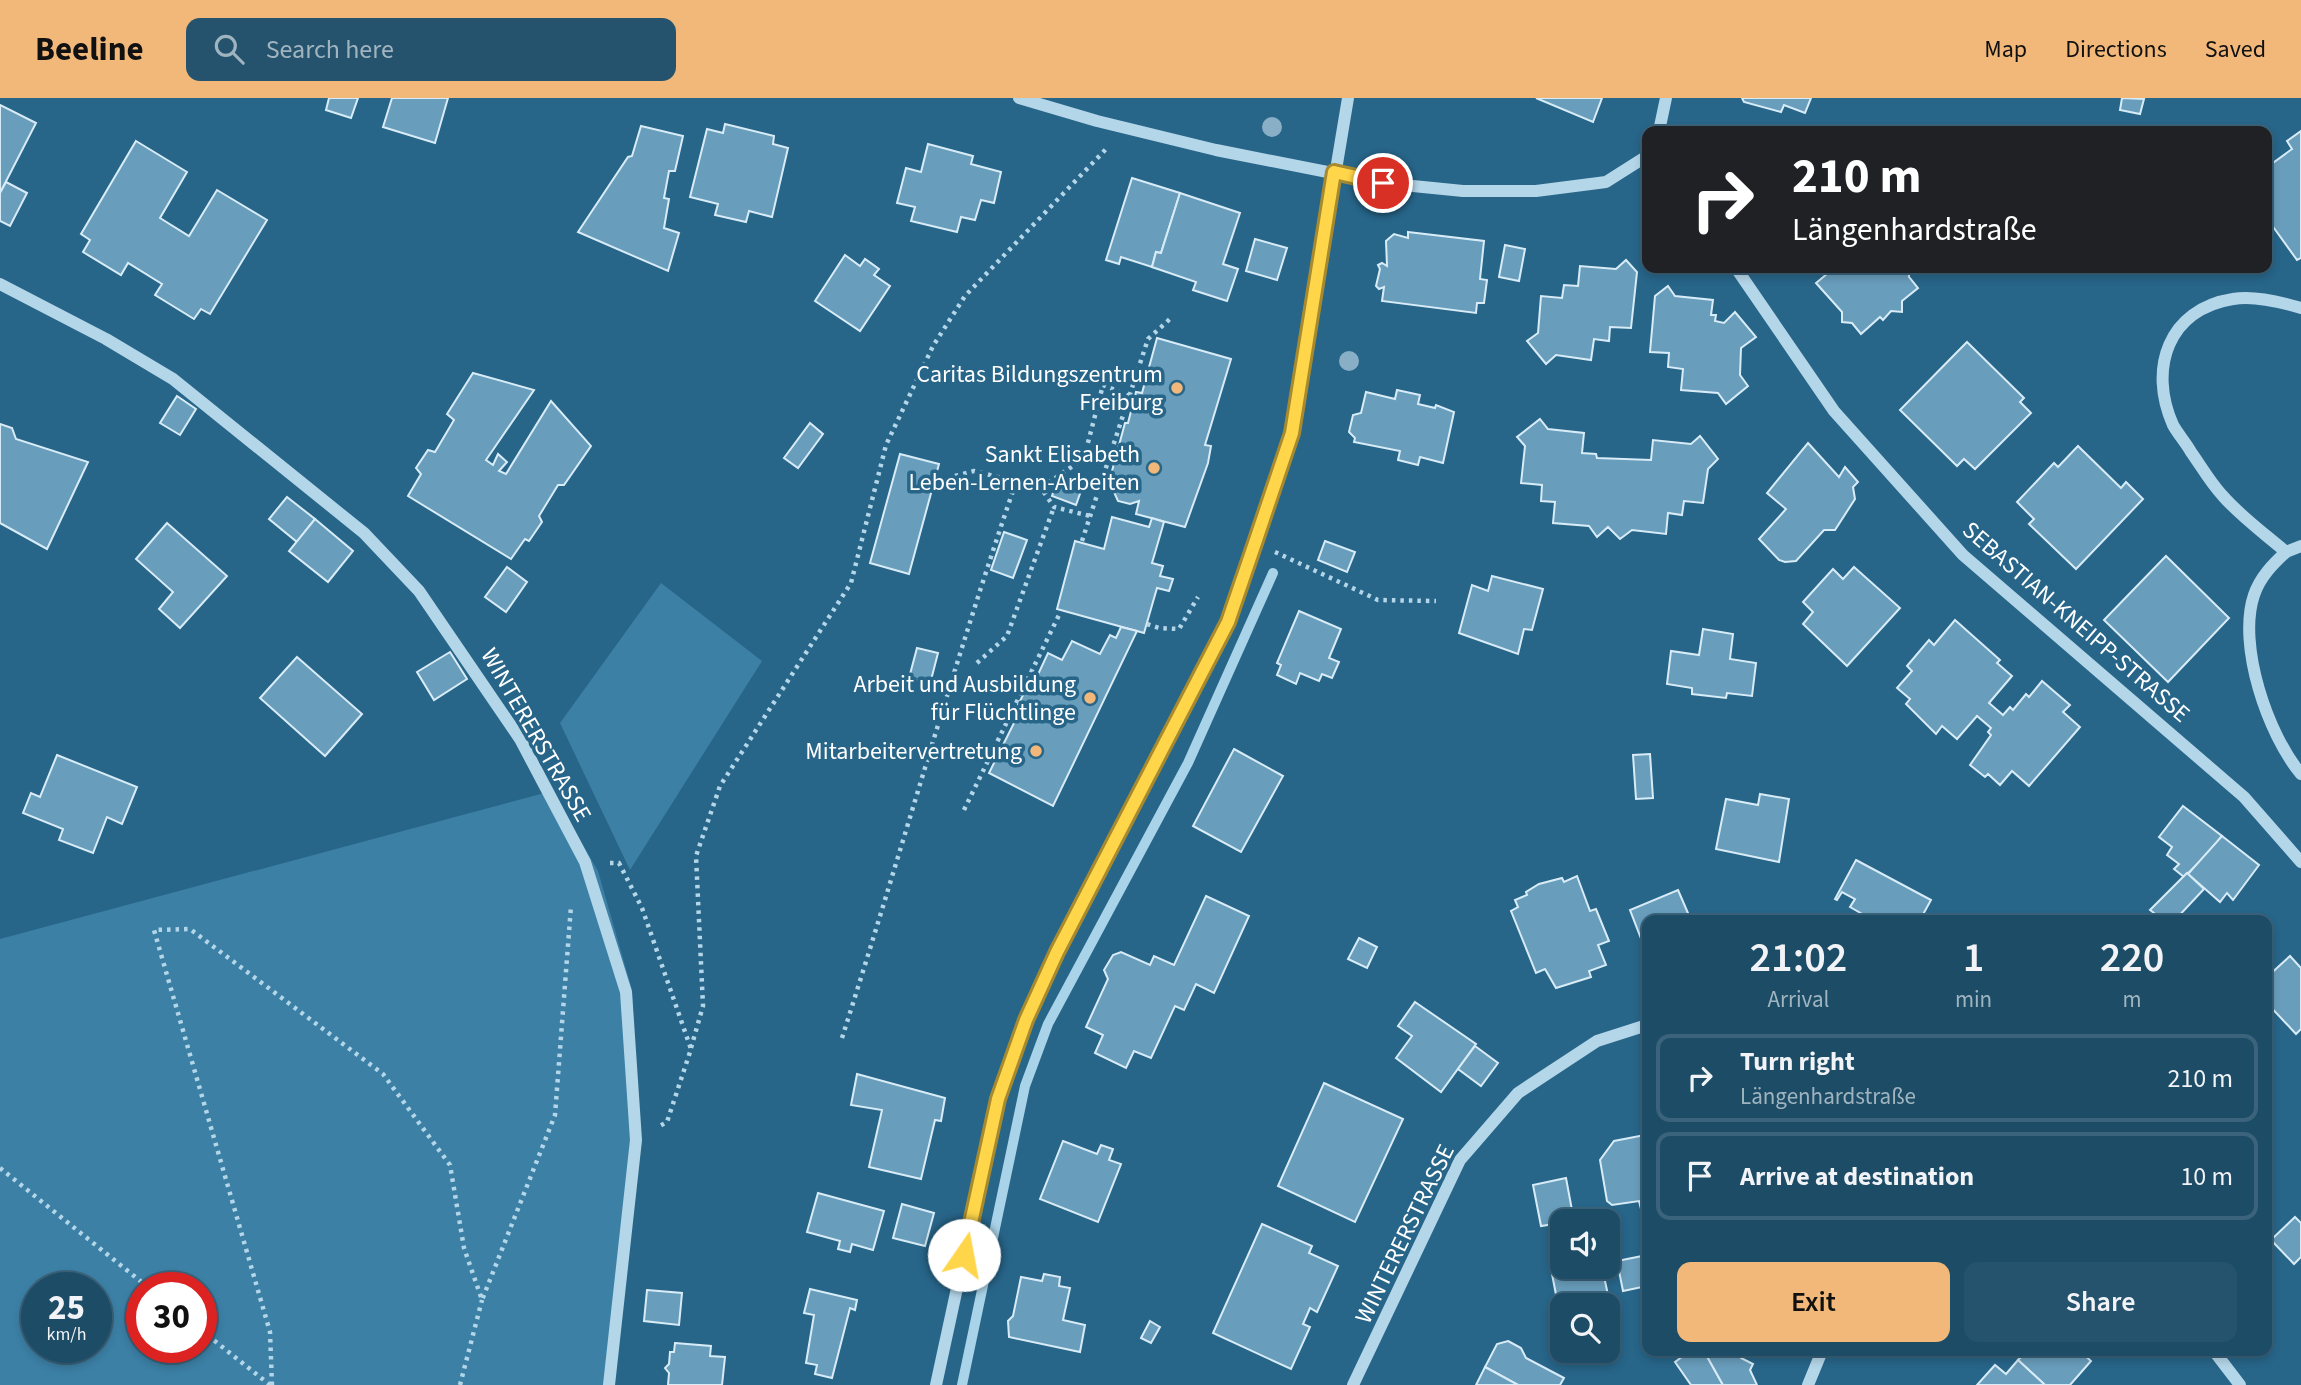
<!DOCTYPE html>
<html lang="en">
<head>
<meta charset="utf-8">
<style>
	:root { --surface:#1d4c67; --page:#25536d; --text:#f1f3f6; --muted:#a0b4c0; --line:#3b637b; --accent:#f1b87a }
	body { margin:0; font-family:"Source Sans 3",sans-serif; background:var(--page); color:var(--text); height:100vh; display:flex; flex-direction:column; font-size:26px; white-space:nowrap }
	* { box-sizing:border-box; margin:0 }
	p { font-size:23px; color:var(--muted) }
	.icon { flex:none; width:38px; height:38px; fill:none; stroke:currentColor; stroke-width:2; stroke-linecap:round; stroke-linejoin:round }
	.map { position:relative; flex:1; overflow:hidden }
	.drawer { position:absolute; left:1642px; top:817px; width:630px; height:441px; display:flex; flex-direction:column; background:var(--surface); border-radius:14px; box-shadow:0 4px 10px #0003,0 0 0 2px var(--line) }
	.drawer>* { flex:none }
	.hud { position:absolute; left:1642px; top:28px; width:630px; height:147px; border-radius:14px; box-shadow:0 4px 10px #0003,0 0 0 2px var(--line); background:#202124; color:#fff; overflow:hidden }
	.tools { position:absolute; left:1550px; top:1111px; display:grid; gap:14px }
	.tools a { display:grid; place-items:center; width:70px; height:70px; border-radius:14px; background:var(--surface); box-shadow:0 4px 10px #0003,0 0 0 2px var(--line); font-size:35px }
	.speed { position:absolute; left:21px; top:1174px; display:flex; gap:14px; font-size:35px; font-weight:700; text-align:center }
	.speed>* { display:grid; place-content:center; width:91px; height:91px; border-radius:50%; background:var(--surface); box-shadow:0 4px 10px #0003,0 0 0 2px var(--line); line-height:1 }
	.speed small { font-size:18px; font-weight:400 }
	.speed .limit { border:10px solid #d22; background:#fff; color:#111 }
	.pin { position:absolute; display:grid; place-items:center; width:60px; height:60px; color:#fff; margin:-30px; border:4px solid #fff; border-radius:50%; box-shadow:0 2px 7px #0007 }
	.me { position:absolute; width:77px; margin:-38px; rotate:12deg; stroke-linejoin:round; filter:drop-shadow(0 0 5px #0008) }
	.turn { display:flex; align-items:center; gap:24px; height:147px; padding:0 35px; font-size:32px }
	.turn .icon { width:91px; height:91px; stroke-width:2.5 }
	.turn b { display:block; font-size:49px; line-height:60px }
	.eta { display:flex; justify-content:space-evenly; align-items:center; height:119px; text-align:center }
	.eta b { font-size:42px; font-weight:600; line-height:49px }
	.button { display:flex; gap:14px; margin-top:auto; padding:14px 35px }
	.button a { flex:1; height:80px; border-radius:14px; background:var(--accent); color:#111; font-size:28px; font-weight:600; line-height:80px; text-align:center }
	.button a+a { background:var(--page); color:var(--text) }
	ul { padding:0; list-style:none }
	li { display:flex; align-items:center; gap:21px; height:88px; margin:0 14px 10px; padding:0 21px; border:4px solid var(--line); border-radius:14px }
	li div { flex:1 }
	li b { display:block; font-size:26px }
	li em { font-style:normal }
	header { display:flex; align-items:center; gap:42px; box-sizing:border-box; height:98px; padding:0 35px; background:var(--accent); color:#111 }
	header strong { font-size:33px }
	nav { display:flex; gap:38px; margin-inline-start:auto; font-size:24px }
	.search { width:490px; height:63px; background:var(--page); display:flex; align-items:center; gap:18px; box-sizing:border-box; padding:0 24px; border-radius:14px; color:var(--muted); font-size:26px }
	.map>svg:first-child { display:block }
</style>
</head>
<body>
<header>
<strong>Beeline</strong>
<div class="search"><svg class="icon" aria-label="search" viewBox="0 0 24 24"><circle cx="10" cy="10" r="6"/><path d="M15 15l6 6"/></svg>Search here</div>
<nav><a>Map</a><a>Directions</a><a>Saved</a></nav>
</header>
<div class="map">
<svg width="2301" height="1287" viewBox="0 0 2301 1287">
	<rect width="100%" height="100%" fill="#276589"/>
	<!-- green -->
	<g fill="#3c80a6" fill-rule="evenodd">
		<path d="M661 485 762 563 630 772 560 625Z"/>
		<path d="M552 693 598 773 632 892 639 1041 612 1287H0V841ZM37 1190H96V1250H37ZM142 1190H201V1250H142Z"/>
	</g>
	<g fill="none" stroke-linecap="round" stroke-linejoin="round">
		<!-- stream -->
		<path stroke="#a9d3e9" stroke-width="10" d="M962 1287 1025 988 1048 926 1188 665 1273 475"/>
	</g>
	<!-- building -->
	<g fill="#689dbb" stroke="#d8ecf7" stroke-width="2">
		<path d="M329 0H358L351 20 326 12Z"/>
		<path d="M392 0H448L435 45 383 29Z"/>
		<path d="M1536 0H1602L1593 24Z"/>
		<path d="M1742 0H1811L1805 15 1784 7 1781 14 1744 4Z"/>
		<path d="M2122 0 2144 1 2140 16 2120 12Z"/>
		<path d="M0 7 36 25 0 95Z"/>
		<path d="M725 26 774 38 773 46 788 50 772 119 749 113 746 124 715 117 718 106 690 99 707 31 723 35Z"/>
		<path d="M641 28 683 38 675 73H669L664 100 669 101 664 130 679 135 668 173 578 134 628 59 632 58Z"/>
		<path d="M2301 33V160L2297 162 2266 119V70L2292 51 2287 43Z"/>
		<path d="M136 43 187 74 160 120 189 138 217 92 267 122 210 216 201 211 194 221 155 197 162 186 128 165 121 177 83 154 90 142 81 136Z"/>
		<path d="M928 46 973 58 971 66 1001 74 994 105 981 102 975 122 961 119 957 134 911 123 915 109 897 105 906 70 921 74Z"/>
		<path d="M1132 80 1180 95 1161 155 1156 154 1152 169 1121 159 1119 166 1106 162Z"/>
		<path d="M6 84 27 95 10 128 0 123V95Z"/>
		<path d="M1180 95 1240 115 1223 166 1238 171 1227 203 1193 192 1196 184 1152 169 1156 154 1161 155Z"/>
		<path d="M1408 134 1484 143 1480 181 1487 182 1484 205H1477L1476 215 1382 203 1384 189 1379 191 1376 188 1380 171 1378 167 1382 165 1387 168 1386 143 1394 136 1408 140Z"/>
		<path d="M1255 141 1287 150 1277 182 1246 173Z"/>
		<path d="M1505 147 1525 151 1519 183 1499 179Z"/>
		<path d="M845 157 860 168 865 161 879 171 874 177 890 188 860 233 815 203Z"/>
		<path d="M1626 162 1637 174 1631 230 1610 229 1609 243 1594 241 1591 262 1556 257 1546 266 1527 243 1538 235 1541 198 1562 200 1564 187 1578 188 1580 168 1616 171Z"/>
		<path d="M1834 170H1909V179L1918 190 1902 203V214L1891 213 1883 222 1880 219 1861 236 1852 225 1842 224V214L1816 185Z"/>
		<path d="M1668 188 1675 198 1713 202 1711 217H1716L1715 223 1724 225 1735 214 1756 239 1741 250 1740 277 1748 288 1726 306 1718 295 1681 292 1683 271 1668 269 1669 255 1650 254 1655 198Z"/>
		<path d="M1157 240 1231 261 1205 347 1211 348 1208 365 1185 429 1136 416 1139 403 1130 406 1118 403 1113 392 1115 386 1109 384 1125 325H1128L1136 294 1142 295Z"/>
		<path d="M1967 244 2024 300 2020 304 2031 315 1975 371 1964 361 1957 368 1900 312Z"/>
		<path d="M473 275 534 292 486 362 493 367 498 356 507 364 499 373 506 376 551 303 591 348 564 387H558L539 418 542 424 529 443 525 441 511 461 408 398 421 376 416 370 428 352 435 354 454 322 447 316Z"/>
		<path d="M1397 292 1420 297 1418 306 1435 310 1436 307 1454 314 1443 365 1420 359 1418 367 1398 362 1400 353 1354 344 1355 340 1349 334 1353 317 1361 315 1366 294 1395 301Z"/>
		<path d="M177 298 196 311 180 337 160 325Z"/>
		<path d="M1540 321 1548 331 1584 335 1582 355 1596 356 1597 360 1651 362 1653 342 1691 346 1700 338 1718 361 1708 371 1703 405 1684 403 1682 417 1668 415 1666 436 1632 432 1620 441 1608 429 1597 439 1589 428 1553 425 1555 404 1541 403 1542 387 1521 385 1525 348 1517 339Z"/>
		<path d="M810 325 823 336 798 370 784 360Z"/>
		<path d="M0 326 12 330 16 341 88 364 47 451 0 425Z"/>
		<path d="M1808 345 1839 379 1845 369 1858 384 1853 389 1855 401 1835 432H1824L1796 463 1785 464 1779 462 1759 441 1786 411 1767 395Z"/>
		<path d="M2078 348 2121 390 2126 384 2143 401 2076 471 2029 426 2034 421 2017 404 2054 365 2058 369Z"/>
		<path d="M900 356 939 366 909 476 870 465Z"/>
		<path d="M1058 381 1082 390 1076 407 1052 398Z"/>
		<path d="M287 399 315 421 297 444 269 421Z"/>
		<path d="M1112 419 1149 429 1152 420 1164 424 1152 465 1163 468 1160 478 1173 481 1169 493 1157 490 1144 535 1057 511 1075 443 1104 451Z"/>
		<path d="M315 421 353 453 328 484 289 453Z"/>
		<path d="M167 425 227 478 180 530 159 511 173 494 136 461Z"/>
		<path d="M1004 434 1027 442 1013 480 991 472Z"/>
		<path d="M1325 443 1355 454 1347 474 1318 462Z"/>
		<path d="M2166 458 2229 520 2168 584 2104 522Z"/>
		<path d="M507 469 527 484 506 514 485 499Z"/>
		<path d="M1854 469 1900 510 1847 568 1803 526 1813 514 1803 504 1833 471 1843 481Z"/>
		<path d="M1492 478 1543 491 1532 532 1524 531 1518 556 1459 535 1472 487 1488 493Z"/>
		<path d="M1299 513 1341 531 1329 560 1339 564 1332 580 1322 576 1319 583 1300 575 1296 586 1277 577 1281 567 1277 565Z"/>
		<path d="M1955 522 2000 562 1997 565 2012 578 1989 605 2003 617 2010 609 2013 612 2026 596 2029 599 2042 583 2070 607 2063 614 2080 629 2029 688 2012 673 2000 687 1988 676 1985 679 1970 667 1991 637 1988 634 1991 630 1977 618 1957 641 1942 628 1936 636 1906 606 1910 601 1897 590 1912 573 1907 568 1929 542 1934 547Z"/>
		<path d="M1121 529 1137 533 1053 708 989 675 1021 611 1017 609 1031 581 1035 583 1048 555 1062 562 1072 543 1100 556 1110 537 1116 540Z"/>
		<path d="M1703 531 1733 536 1730 561 1756 565 1752 598 1727 595 1726 600 1692 596V590L1667 586 1671 553 1699 557Z"/>
		<path d="M917 550 938 555 930 586 909 580Z"/>
		<path d="M450 554 467 581 434 602 417 574Z"/>
		<path d="M297 559 362 616 325 658 260 600Z"/>
		<path d="M1234 651 1283 678 1241 754 1193 728Z"/>
		<path d="M1650 656 1653 700 1636 701 1633 657Z"/>
		<path d="M57 657 137 689 122 726 107 719 93 755 59 742 63 731 23 715 31 695 40 699Z"/>
		<path d="M1760 696 1789 701 1779 764 1716 751 1726 701 1758 707Z"/>
		<path d="M2183 708 2222 738 2204 760 2184 779 2174 771 2179 766 2167 757 2172 749 2159 739Z"/>
		<path d="M2222 738 2259 767 2233 802 2227 795 2220 804 2188 776Z"/>
		<path d="M1856 762 1931 802 1920 822H1873L1850 809 1855 801 1842 794 1837 802 1835 801Z"/>
		<path d="M2187 775 2204 791 2175 822H2163L2150 812Z"/>
		<path d="M1577 778 1590 813 1596 811 1609 843 1598 847 1606 867 1589 873 1591 879 1556 890 1545 871 1536 875 1511 813 1518 809 1515 802 1527 797 1526 794 1539 786 1562 780 1564 784Z"/>
		<path d="M1678 792 1691 822H1647L1645 851 1630 812Z"/>
		<path d="M1206 798 1249 818 1214 895 1196 886 1184 912 1175 908 1151 960 1134 953 1126 970 1095 955 1103 937 1086 929 1108 881 1104 872 1113 857 1121 854 1150 867 1154 858 1174 867Z"/>
		<path d="M1359 840 1377 849 1367 870 1348 861Z"/>
		<path d="M2290 858 2301 870V931L2296 936 2266 904V880Z"/>
		<path d="M1415 904 1476 946 1441 994 1396 960 1412 938 1398 928Z"/>
		<path d="M1475 948 1498 965 1481 988 1458 971Z"/>
		<path d="M857 976 945 1000 941 1023 935 1022 921 1081 869 1069 882 1012 851 1007Z"/>
		<path d="M1324 985 1403 1021 1355 1124 1278 1088Z"/>
		<path d="M1645 1033H1647V1114L1642 1115 1639 1103 1612 1107 1607 1103 1600 1062 1614 1043 1645 1037Z"/>
		<path d="M1063 1043 1097 1056 1101 1047 1113 1051 1109 1062 1121 1066 1098 1124 1040 1101Z"/>
		<path d="M1566 1080 1574 1123 1541 1128 1533 1087Z"/>
		<path d="M818 1095 884 1113 873 1152 852 1146 850 1154 838 1151 840 1143 807 1134Z"/>
		<path d="M902 1106 934 1115 925 1148 893 1140Z"/>
		<path d="M2295 1119 2301 1125V1159L2294 1166 2271 1142Z"/>
		<path d="M1262 1126 1312 1148 1309 1155 1338 1168 1317 1214 1310 1210 1303 1226 1310 1229 1291 1271 1213 1235Z"/>
		<path d="M1647 1157V1188L1623 1193 1617 1163Z"/>
		<path d="M1588 1169H1602L1608 1197 1558 1207 1552 1176Z"/>
		<path d="M1044 1176 1060 1179 1059 1188 1070 1190 1063 1222 1085 1227 1080 1254 1009 1239 1008 1223 1013 1218 1021 1179 1042 1183Z"/>
		<path d="M810 1191 857 1202 855 1212 850 1210 832 1280 815 1276 817 1267 806 1265 814 1217 804 1215Z"/>
		<path d="M647 1192 682 1195 679 1227 644 1223Z"/>
		<path d="M1150 1223 1160 1229 1151 1245 1141 1240Z"/>
		<path d="M1508 1243 1521 1250 1526 1260 1564 1280 1560 1287H1518L1485 1269 1497 1246Z"/>
		<path d="M675 1245 711 1248 710 1258 725 1259 722 1287H668L669 1275 665 1270 669 1266 670 1254H674Z"/>
		<path d="M1690 1253H1704L1723 1287H1691L1675 1264Z"/>
		<path d="M1704 1253H1738L1741 1260 1753 1266 1750 1272 1757 1287H1723Z"/>
		<path d="M2027 1253H2080L2091 1263 2070 1287H2045L2018 1262Z"/>
		<path d="M2018 1262 2045 1287H1977L1995 1267 2006 1276Z"/>
		<path d="M1485 1269 1518 1287H1476Z"/>
	</g>
	<g fill="none" stroke-linecap="round" stroke-linejoin="round">
		<!-- path -->
		<g stroke="#b4d6e9" stroke-width="4.5" stroke-dasharray="3.5 5" stroke-linecap="butt">
			<path d="M955 378 974 373 1041 390 1054 409 1090 418"/>
			<path d="M1041 390 1084 360 1103 287 1129 298"/>
			<path d="M1082 443 1148 241 1171 220"/>
			<path d="M1275 454 1378 502 1436 503"/>
			<path d="M1147 526 1159 530 1179 531 1198 499"/>
			<path d="M977 565 1007 538 1054 409"/>
			<path d="M964 712 1060 515"/>
			<path d="M610 765H619L642 810 691 951 667 1024 658 1029"/>
			<path d="M842 940C901 755 953 568 1016 384"/>
			<path d="M691 950 703 908 696 758 720 688 851 485 886 347 933 248 965 198 1108 49"/>
			<path d="M0 1070 149 1190"/>
			<path d="M201 1232 270 1287"/>
			<path d="M272 1287 270 1234 154 832 190 831 383 976 450 1067 464 1150 482 1202 555 1017 571 808"/>
			<path d="M460 1287 482 1202"/>
		</g>
		<!-- minor -->
		<g stroke="#b4d6e9" stroke-width="12">
			<path d="M1019 0 1097 23 1216 52 1383 85 1463 93H1536L1606 84 1647 58"/>
			<path d="M1659 33 1666 0"/>
			<path d="M1736 170 1834 313 1963 457 2244 699 2301 764"/>
			<path d="M0 186 106 241 173 281 364 435 419 493 520 641 585 764 626 894 636 1042 609 1287"/>
			<path d="M2301 210C2281 204 2254 197 2233 201 2168 211 2148 271 2173 327 2178 336 2186 345 2191 354 2201 368 2210 384 2222 397 2240 418 2265 436 2286 454L2301 448"/>
			<path d="M2286 454C2273 466 2260 479 2254 497 2237 547 2268 637 2301 676"/>
			<path d="M2214 1253 2240 1287"/>
			<path d="M936 1287 998 1001 1026 922 1057 854 1228 524 1292 335 1348 0"/>
			<path d="M1353 1287 1460 1062 1518 995 1597 943 1647 927"/>
			<path d="M1808 1287 1822 1253"/>
		</g>
	</g>
	<!-- trees -->
	<g fill="#88afc6">
		<circle cx="1272" cy="29" r="10"/>
		<circle cx="1349" cy="263" r="10"/>
	</g>
	<g fill="none" stroke-linecap="round" stroke-linejoin="round">
		<!-- route casing -->
		<g stroke="#a68a30" stroke-width="18">
			<path id="route" d="M964 1157 998 1001 1026 922 1057 854 1228 524 1255 445 1292 335 1334 74 1383 85"/>
		</g>
		<!-- route -->
		<use href="#route" stroke="#ffd54a" stroke-width="12"/>
	</g>
	<!-- markers -->
	<g fill="#f1b87a" stroke="#276589" stroke-width="2.5">
		<circle cx="1177" cy="290" r="7"/>
		<circle cx="1154" cy="370" r="7"/>
		<circle cx="1090" cy="600" r="7"/>
		<circle cx="1036" cy="653" r="7"/>
	</g>
	<g text-anchor="middle" dominant-baseline="central" stroke-width="7" stroke-linejoin="round" paint-order="stroke">
		<!-- poi labels -->
		<g font-size="24" fill="#fff" stroke="#276589" text-anchor="end">
			<text x="1163" y="276">Caritas Bildungszentrum<tspan x="1163" dy="28">Freiburg</tspan></text>
			<text x="1140" y="356">Sankt Elisabeth<tspan x="1140" dy="28">Leben-Lernen-Arbeiten</tspan></text>
			<text x="1076" y="586">Arbeit und Ausbildung<tspan x="1076" dy="28">für Flüchtlinge</tspan></text>
			<text x="1022" y="653">Mitarbeitervertretung</text>
		</g>
		<!-- street labels -->
		<g font-size="24" fill="#fff" stroke="#276589">
			<text transform="translate(2076 524) rotate(41)">SEBASTIAN-KNEIPP-STRASSE</text>
			<text transform="translate(536 637) rotate(60)">WINTERERSTRASSE</text>
			<text transform="translate(1405 1136) rotate(-64)">WINTERERSTRASSE</text>
		</g>
	</g>
</svg>
<div class="tools">
<a><svg class="icon" aria-label="sound" viewBox="0 0 24 24"><path d="M4 9h4l5-4v14l-5-4H4zM17 9q2 3 0 6"/></svg></a>
<a><svg class="icon" aria-label="search" viewBox="0 0 24 24"><circle cx="10" cy="10" r="6"/><path d="M15 15l6 6"/></svg></a>
</div>
<div class="speed"><div>25<small>km/h</small></div><div class="limit">30</div></div>
<div class="pin" style="left:1383px;top:85px;background:#d93025"><svg class="icon" aria-label="arrive" viewBox="0 0 24 24"><path d="M6 21V4h12l-3 4 3 4H6"/></svg></div>
<svg class="me" style="left:964px;top:1157px" viewBox="-20 -20 40 40"><circle r="19" fill="#fff"/><path d="M0-13L10 11 0 6-10 11z" fill="#ffd54a"/></svg>
<div class="hud">
<div class="turn"><svg class="icon" aria-label="right" viewBox="0 0 24 24"><path d="M7 20v-9h11M14 6l5 5-5 5"/></svg><div><b>210 m</b>Längenhardstraße</div></div>
</div>
<section class="drawer">
<div class="eta">
<div><b>21:02</b><p>Arrival</p></div>
<div><b>1</b><p>min</p></div>
<div><b>220</b><p>m</p></div>
</div>
<ul>
<li><svg class="icon" aria-label="right" viewBox="0 0 24 24"><path d="M7 20v-9h11M14 6l5 5-5 5"/></svg><div><b>Turn right</b><p>Längenhardstraße</p></div><em>210 m</em></li>
<li><svg class="icon" aria-label="arrive" viewBox="0 0 24 24"><path d="M6 21V4h12l-3 4 3 4H6"/></svg><div><b>Arrive at destination</b></div><em>10 m</em></li>
</ul>
<div class="button"><a>Exit</a><a>Share</a></div>
</section>
</div>
</body>
</html>
